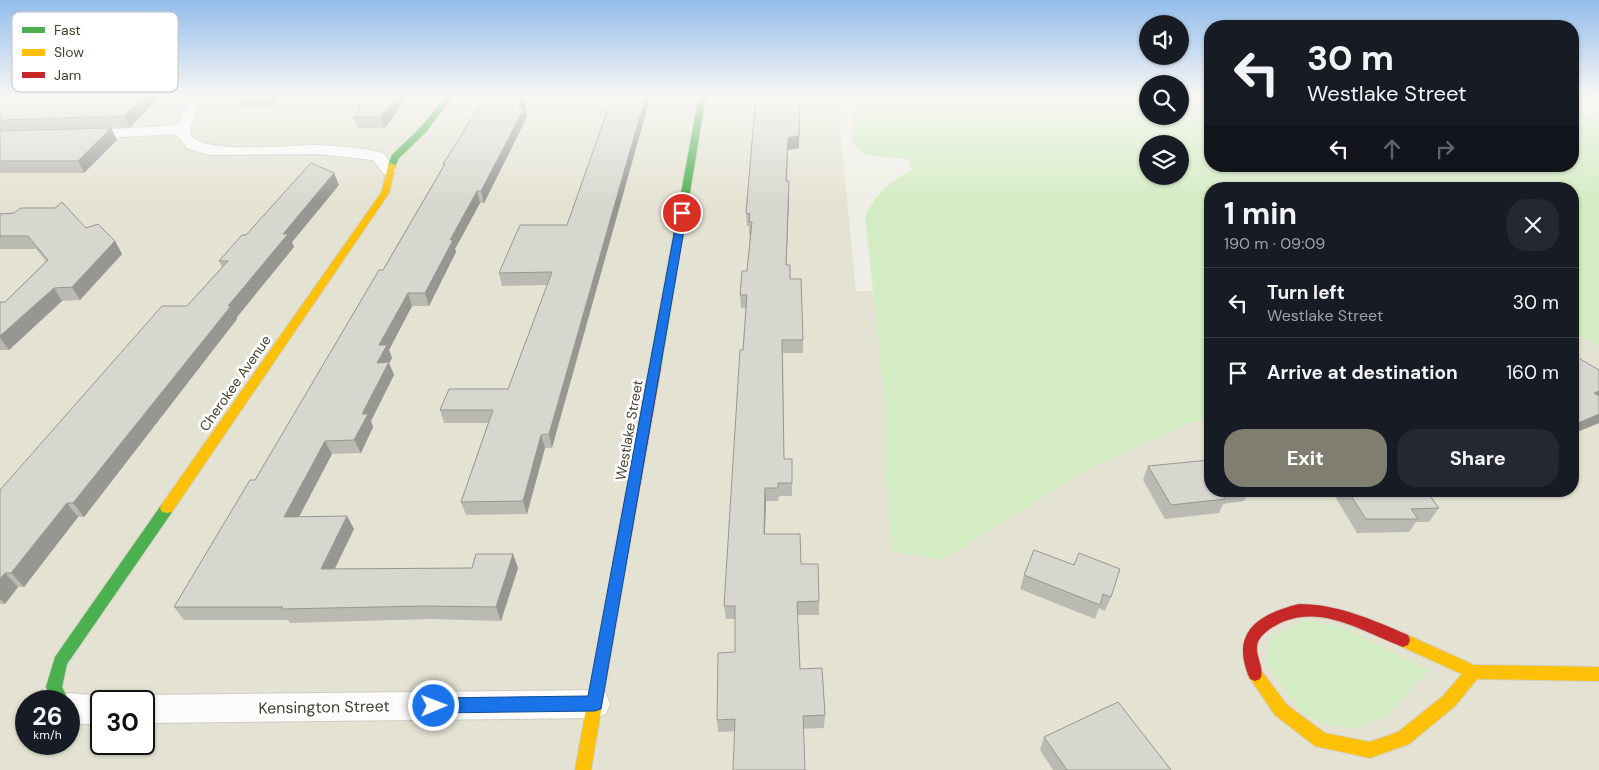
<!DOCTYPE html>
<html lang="en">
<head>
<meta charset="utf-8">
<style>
	:root { --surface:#171b24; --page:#242831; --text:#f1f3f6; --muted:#9ea1a6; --line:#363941; --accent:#807e71 }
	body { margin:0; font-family:"DM Sans",sans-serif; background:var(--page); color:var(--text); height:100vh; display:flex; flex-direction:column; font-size:19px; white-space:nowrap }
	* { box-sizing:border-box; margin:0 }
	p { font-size:16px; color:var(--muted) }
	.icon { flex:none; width:28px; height:28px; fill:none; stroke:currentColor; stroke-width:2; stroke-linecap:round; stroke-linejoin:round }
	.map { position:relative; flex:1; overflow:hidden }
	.panel { position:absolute; left:1204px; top:182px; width:375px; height:315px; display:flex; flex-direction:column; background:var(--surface); border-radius:20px; box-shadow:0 1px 4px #0004 }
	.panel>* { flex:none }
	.hud { position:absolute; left:1204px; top:20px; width:375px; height:152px; border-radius:20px; box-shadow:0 1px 4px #0004; background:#171b24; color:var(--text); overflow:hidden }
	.controls { position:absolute; left:1139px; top:15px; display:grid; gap:10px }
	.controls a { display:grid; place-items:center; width:50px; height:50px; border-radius:50%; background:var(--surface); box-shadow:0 1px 4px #0004; font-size:25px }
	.speed { position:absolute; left:15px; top:690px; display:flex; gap:10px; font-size:25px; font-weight:700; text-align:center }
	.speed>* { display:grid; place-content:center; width:65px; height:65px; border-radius:50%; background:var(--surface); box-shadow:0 1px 4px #0004; line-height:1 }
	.speed small { font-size:12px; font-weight:400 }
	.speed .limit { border:2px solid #111; border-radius:8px; background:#fff; color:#111 }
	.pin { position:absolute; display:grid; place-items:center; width:42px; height:42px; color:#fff; margin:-21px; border:2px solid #fff; border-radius:50%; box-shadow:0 1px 5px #0007 }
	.me { position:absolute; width:55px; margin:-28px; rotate:89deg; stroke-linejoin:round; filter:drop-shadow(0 0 4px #0008) }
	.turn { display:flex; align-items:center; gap:18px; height:105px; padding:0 20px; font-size:22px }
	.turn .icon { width:65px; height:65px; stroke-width:2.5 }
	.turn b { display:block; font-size:35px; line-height:42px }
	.lanes { display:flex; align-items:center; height:48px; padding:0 20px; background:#0003; justify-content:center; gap:25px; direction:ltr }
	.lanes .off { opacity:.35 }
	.round { display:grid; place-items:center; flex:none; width:52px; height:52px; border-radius:20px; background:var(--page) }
	.summary { display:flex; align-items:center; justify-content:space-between; height:85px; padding:0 20px }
	h1 { font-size:30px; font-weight:700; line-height:38px }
	.cta { display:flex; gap:10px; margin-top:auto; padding:10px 20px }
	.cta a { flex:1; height:58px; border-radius:20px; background:var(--accent); color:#fff; font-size:20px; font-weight:700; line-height:58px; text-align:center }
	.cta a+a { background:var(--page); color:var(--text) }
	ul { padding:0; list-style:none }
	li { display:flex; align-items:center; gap:15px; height:70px; padding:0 20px; border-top:1px solid var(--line) }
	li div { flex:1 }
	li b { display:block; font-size:19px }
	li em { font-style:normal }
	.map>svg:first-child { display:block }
</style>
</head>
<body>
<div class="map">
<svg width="1599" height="770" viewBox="0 0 1599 770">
	<rect width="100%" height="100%" fill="#efeee6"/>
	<!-- residential -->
	<path fill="#e4e3d3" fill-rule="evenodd" d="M0 95H837L856 291 1210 292V491H1572L1573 293H1599V770H0ZM26 701H69V744H26ZM101 701H144V744H101Z"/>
	<!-- green -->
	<g fill="#d3ecc3" fill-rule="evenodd">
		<path d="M854 95H1147L1148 116H1180V95H1210V166H1572L1573 113 1599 118V346L1573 333 1572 189H1210V420L1189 423 1086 470 942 560 892 551 885 470V401L865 216C880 189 886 185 912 170L908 159 866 155 851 142 855 108ZM1148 144H1180V176H1148Z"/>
		<path d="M1304 620 1340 626 1429 670 1387 715 1356 729 1329 725 1302 713 1266 664 1270 638Z"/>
	</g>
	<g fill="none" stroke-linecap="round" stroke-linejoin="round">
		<!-- street casing -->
		<g stroke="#cdccc4" stroke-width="2">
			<g id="street">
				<path d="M191 95H204L190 129 192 137C211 154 290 145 318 145 340 146 362 148 383 153L397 171 389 176 384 174 373 160 317 154 209 155 187 148 176 134 86 139 79 135 86 131 178 125Z"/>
				<path d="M595 690 606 694 610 704 606 714 595 718 144 723V701H132L144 695Z"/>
				<path d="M69 693 101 696 112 700 101 701V724H83L69 721V701H57L58 697Z"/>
			</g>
		</g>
		<!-- fast casing -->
		<g stroke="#d0cfbe" stroke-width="2">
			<g id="fast">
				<path d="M447 95H454L426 132 399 158 395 167H389L388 165 392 155 420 128Z"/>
				<path d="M699 95H706L661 368 655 372 649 368Z"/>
				<path d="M167 503 172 504 174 508 172 512 67 664 62 687 69 701H53L46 687 55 657 162 504Z"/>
			</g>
		</g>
		<!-- slow casing -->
		<g stroke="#d0cfbe" stroke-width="2">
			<g id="slow">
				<path d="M389 163 396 165 389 193 172 512 167 513 162 512 160 508 162 504 381 193Z"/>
				<path d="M617 571 622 573 624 577 591 770H575L610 577 612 573Z"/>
				<path d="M1403 633 1474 665 1599 667V681L1477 679 1455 706 1409 744 1370 758 1315 746 1275 715 1247 674 1250 669 1255 667 1260 669 1287 705 1325 733 1370 742 1398 732 1443 696 1462 674 1398 645 1396 640 1398 635Z"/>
			</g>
		</g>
		<!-- jam casing -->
		<g stroke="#d0cfbe" stroke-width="2">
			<g id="jam">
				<path d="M655 364 661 368 624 577 622 581 617 583 612 581 610 577 649 368Z"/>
				<path d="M1299 604C1338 604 1373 620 1408 635L1410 640 1408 645 1403 647C1362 632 1318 601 1275 626 1269 629 1261 635 1258 642 1253 654 1266 668 1260 679L1255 681 1250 679C1229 633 1258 614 1299 604Z"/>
			</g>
		</g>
		<!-- street -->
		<use href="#street" fill="#fdfcfb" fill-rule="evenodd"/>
		<!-- fast -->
		<use href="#fast" fill="#4caf50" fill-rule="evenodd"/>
		<!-- slow -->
		<use href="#slow" fill="#ffc107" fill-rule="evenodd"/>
		<!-- jam -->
		<use href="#jam" fill="#c62828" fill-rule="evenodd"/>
	</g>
	<!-- wall -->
	<g fill="#bab9b2">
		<path d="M0 95H156L158 99 130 127 28 131 111 128 117 140 84 173H0Z"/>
		<path d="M283 95 271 107H240L235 96Z"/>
		<path d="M409 95 385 128H357L353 117 359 111 357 107Z"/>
		<path d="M800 95 799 148 788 150 787 181 789 193 786 265 803 340V353H783L784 459H792V496H779L778 501H766L765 534 801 564 819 601V615H797L800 669 825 715 824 728 718 732 717 720 735 652V619H726L724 606 746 308H741L740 295 747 271 750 235H749V226H747L746 213Z"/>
		<path d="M524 101 527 117 484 203H480L455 249 456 252 429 306H412L389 350 392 358 389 363 394 375 371 421 373 427 361 453 332 454 299 517 354 529 335 569 472 568 513 554 518 568 501 621 431 619 290 623 288 620H184L174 607 255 480 383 270 443 166V164Z"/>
		<path d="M339 185 292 242 294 247 237 317V319L84 517H78L24 587H18L5 604H0V490L187 306 222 267 219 261Z"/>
		<path d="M0 214 86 228 115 241 122 254 80 300 62 301 9 350H0V302H5L46 261 36 249H0Z"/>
		<path d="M567 225 552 448H545L527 514 466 515 461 502 488 423H444L440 410 508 389 548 285 502 286 499 273Z"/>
		<path d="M1572 357 1599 423 1572 434Z"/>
		<path d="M1148 466 1210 491H1249L1244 501 1223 504 1219 513 1165 519 1143 480Z"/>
		<path d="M1324 491H1426L1439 508 1429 522H1416L1409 532 1357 533 1334 495 1327 496Z"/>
		<path d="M1034 550 1111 597 1105 611 1099 608 1095 619 1020 589 1024 575Z"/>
		<path d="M1044 737 1171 770H1053L1040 750Z"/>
	</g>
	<!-- shaded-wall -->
	<g fill="#979691">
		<path d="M140 95H156L158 99 130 127 124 116Z"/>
		<path d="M267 95H283L271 107Z"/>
		<path d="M398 95H409L385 128 381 117Z"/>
		<path d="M519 95H526L524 101 527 117 484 203 481 191Z"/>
		<path d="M646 95H651L552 448 549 434Z"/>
		<path d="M800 95 799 148 788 150 787 193 788 138Z"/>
		<path d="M111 128 117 140 84 173 78 161Z"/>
		<path d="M334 173 339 185 292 242 294 247 237 317V319L84 517 73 503 228 306 283 234Z"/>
		<path d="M789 181V193L786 278V265Z"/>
		<path d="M477 191 480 203 455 249 456 252 429 306 425 293 450 240Z"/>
		<path d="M115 241 122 254 80 300 72 287Z"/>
		<path d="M54 288 62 301 9 350 0 338V336Z"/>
		<path d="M408 293 412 306 389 350 392 358 389 363 394 375 371 421 373 427 361 453 354 440 377 363 379 345Z"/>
		<path d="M1599 391V400L1594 393Z"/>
		<path d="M1599 414V423L1572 434V428L1576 424Z"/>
		<path d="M541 435 545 448 527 514 523 501Z"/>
		<path d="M325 441 332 454 292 530 284 517Z"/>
		<path d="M765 488 766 501 764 548V534Z"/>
		<path d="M67 503 78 517 24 587 11 573Z"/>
		<path d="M347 516 354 529 328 582 321 569Z"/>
		<path d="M513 554 518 568 501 621 496 607Z"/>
		<path d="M5 573 18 587 5 604 0 599V579Z"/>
	</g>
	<!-- building -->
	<g fill="#d8d7cf" stroke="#979691">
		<path d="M0 95H145L124 116 0 120Z"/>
		<path d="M236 95H267L235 96Z"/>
		<path d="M368 95H398L381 117H353L361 107H357Z"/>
		<path d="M487 95H519L518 98H523L519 107H525L481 191H477L450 240H453L425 293H408L379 345H387L377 363 389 362 362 414H368L354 440 325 441 284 517 347 516 321 569 472 568 476 554H513L496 607 425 606 281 609 283 607H174L250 480H255L379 270H383L445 164H443Z"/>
		<path d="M613 95H646L549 434 541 435 523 501 461 502 493 410H440L449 389H508L552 272 499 273 520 225H567Z"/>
		<path d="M756 95H800L799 136 788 138 786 181H789L786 265H790V279H801L803 340H782L784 459H792V483H778V488H765L764 534H800L801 564H818L819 601 797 602 800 669 822 668 825 715 803 716 805 770H733L735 719 717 720 718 653 735 652V606H724L740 350H743L747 295H740L742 271H747L752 222H749L750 214 746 213Z"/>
		<path d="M111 128 78 161H0V131Z"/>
		<path d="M311 163 334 173 283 234H288L228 306H231L73 503H67L11 573H5L0 579V490L162 306H187L228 261H219L242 235H246Z"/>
		<path d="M62 202 86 228 98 224 115 241 72 287 54 288 0 336V302H5L48 260 28 236H0V214L14 213 21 208H55Z"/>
		<path d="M1575 356 1599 370V391L1594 393 1599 396V414L1576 424 1572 421V357Z"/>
		<path d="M1210 460V491H1220L1225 499 1171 505 1148 466Z"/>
		<path d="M1348 491H1426L1439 508 1411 509 1418 519H1366Z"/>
		<path d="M1034 550 1074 565 1079 553 1120 569 1111 597 1103 594 1100 605 1024 575Z"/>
		<path d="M1118 702 1171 770H1067L1044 737Z"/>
	</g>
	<!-- sky -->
	<linearGradient id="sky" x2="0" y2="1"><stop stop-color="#93bcec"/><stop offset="0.47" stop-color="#f8f7f4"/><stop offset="1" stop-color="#f8f7f4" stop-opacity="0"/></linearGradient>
	<rect width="1599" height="203" fill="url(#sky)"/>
	<!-- route -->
	<path fill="#1a73e8" stroke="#114b97" d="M682 210 687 213 601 709 595 711 434 713 428 711 425 706 428 700 434 698 588 696 678 213Z"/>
	<g text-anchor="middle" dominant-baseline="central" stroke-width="5" stroke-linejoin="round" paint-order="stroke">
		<!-- street labels -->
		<g font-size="14" fill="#454232" stroke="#fff">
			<text transform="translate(235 383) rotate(-55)">Cherokee Avenue</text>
			<text transform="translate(629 430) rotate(-80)">Westlake Street</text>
		</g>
		<!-- near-street labels -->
		<g font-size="16" fill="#454232" stroke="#fff">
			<text transform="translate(324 707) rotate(-1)">Kensington Street</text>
		</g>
	</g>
	<!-- legend -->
	<rect x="12" y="12" width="166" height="80" rx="8" fill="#fff" stroke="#c7c6c2" stroke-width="1"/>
	<rect x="22" y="27" width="23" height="6" fill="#4caf50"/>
	<rect x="22" y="49" width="23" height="7" fill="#ffc107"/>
	<rect x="22" y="72" width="23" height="6" fill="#c62828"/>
	<g font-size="14" fill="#454232">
		<text x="54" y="35">Fast</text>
		<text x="54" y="57">Slow</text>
		<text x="54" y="80">Jam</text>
	</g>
</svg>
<div class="controls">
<a><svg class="icon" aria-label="sound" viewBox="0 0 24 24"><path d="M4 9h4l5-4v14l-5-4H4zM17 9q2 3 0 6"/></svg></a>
<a><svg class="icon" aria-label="search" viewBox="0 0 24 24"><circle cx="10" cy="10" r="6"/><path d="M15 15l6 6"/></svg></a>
<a><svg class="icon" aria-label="layers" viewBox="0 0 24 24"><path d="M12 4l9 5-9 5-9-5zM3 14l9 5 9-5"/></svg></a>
</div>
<div class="speed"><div>26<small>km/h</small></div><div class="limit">30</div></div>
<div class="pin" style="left:682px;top:213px;background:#d93025"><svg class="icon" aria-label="arrive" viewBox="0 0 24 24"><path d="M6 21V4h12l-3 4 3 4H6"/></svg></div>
<svg class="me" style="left:434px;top:706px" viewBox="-20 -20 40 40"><circle r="17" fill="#1a73e8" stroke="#fff" stroke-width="3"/><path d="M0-11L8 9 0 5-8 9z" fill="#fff"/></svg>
<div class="hud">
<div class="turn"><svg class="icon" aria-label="left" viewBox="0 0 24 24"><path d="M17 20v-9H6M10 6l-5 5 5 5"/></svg><div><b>30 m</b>Westlake Street</div></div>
<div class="lanes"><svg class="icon" aria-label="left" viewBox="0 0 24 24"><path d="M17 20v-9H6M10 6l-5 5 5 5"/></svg><svg class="icon off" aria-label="ahead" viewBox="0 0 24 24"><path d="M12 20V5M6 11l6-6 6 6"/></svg><svg class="icon off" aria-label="right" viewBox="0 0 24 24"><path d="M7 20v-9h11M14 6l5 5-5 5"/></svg></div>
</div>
<section class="panel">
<div class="summary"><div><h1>1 min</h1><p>190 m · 09:09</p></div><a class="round"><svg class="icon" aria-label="close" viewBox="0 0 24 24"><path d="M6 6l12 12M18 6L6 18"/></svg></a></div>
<ul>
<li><svg class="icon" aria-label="left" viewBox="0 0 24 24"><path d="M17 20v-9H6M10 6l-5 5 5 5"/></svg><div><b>Turn left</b><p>Westlake Street</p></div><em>30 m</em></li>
<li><svg class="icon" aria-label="arrive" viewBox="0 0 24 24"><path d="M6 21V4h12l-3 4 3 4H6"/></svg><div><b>Arrive at destination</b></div><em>160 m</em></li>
</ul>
<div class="cta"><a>Exit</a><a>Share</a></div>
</section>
</div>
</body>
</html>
